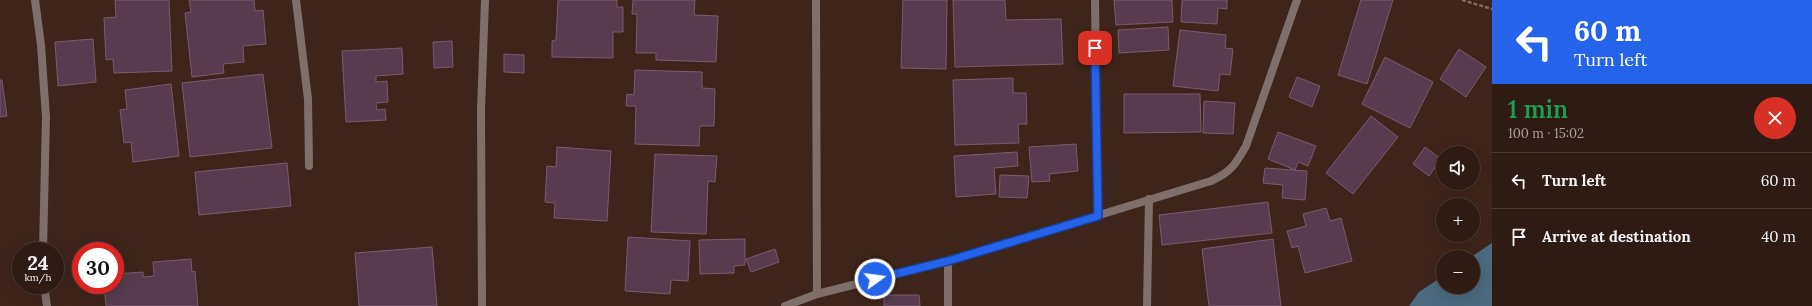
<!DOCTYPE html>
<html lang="en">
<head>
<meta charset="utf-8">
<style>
	:root { --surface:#2e1c14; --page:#36251d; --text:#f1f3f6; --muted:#a7a1a0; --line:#493a34 }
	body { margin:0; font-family:Lora,serif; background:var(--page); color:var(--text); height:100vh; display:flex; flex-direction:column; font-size:15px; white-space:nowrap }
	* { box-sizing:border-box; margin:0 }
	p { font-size:13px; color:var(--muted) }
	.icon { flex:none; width:22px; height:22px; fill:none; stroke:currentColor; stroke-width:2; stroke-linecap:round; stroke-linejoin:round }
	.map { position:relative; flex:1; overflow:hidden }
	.details { display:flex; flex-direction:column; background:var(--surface); width:320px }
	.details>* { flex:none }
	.top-card { background:#2563eb; color:#fff; overflow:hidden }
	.controls { position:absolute; left:1436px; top:146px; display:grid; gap:8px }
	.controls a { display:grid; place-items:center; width:44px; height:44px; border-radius:50%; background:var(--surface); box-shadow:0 4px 16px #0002,0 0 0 1px var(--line); font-size:20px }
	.speed { position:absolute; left:12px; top:242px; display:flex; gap:8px; font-size:20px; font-weight:700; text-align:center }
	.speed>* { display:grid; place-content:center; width:52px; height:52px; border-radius:50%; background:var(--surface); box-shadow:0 4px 16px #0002,0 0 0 1px var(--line); line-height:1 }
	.speed small { font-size:10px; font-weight:400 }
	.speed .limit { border:6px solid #d22; background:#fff; color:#111 }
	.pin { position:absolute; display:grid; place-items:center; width:34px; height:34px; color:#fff; margin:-17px; border-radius:8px; box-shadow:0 2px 6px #0006 }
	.me { position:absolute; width:44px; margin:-22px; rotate:76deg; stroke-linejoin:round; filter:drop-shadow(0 0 3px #0008) }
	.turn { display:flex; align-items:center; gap:14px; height:84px; padding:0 16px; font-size:18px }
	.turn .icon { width:52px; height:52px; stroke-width:2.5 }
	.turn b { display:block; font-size:28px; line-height:34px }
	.round { display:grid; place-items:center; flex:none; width:42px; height:42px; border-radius:21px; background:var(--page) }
	.head { display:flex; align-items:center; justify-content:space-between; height:68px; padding:0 16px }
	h1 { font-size:24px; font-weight:600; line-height:30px; color:#1e9e55 }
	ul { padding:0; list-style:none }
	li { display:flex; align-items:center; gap:12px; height:56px; padding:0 16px; border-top:1px solid var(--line) }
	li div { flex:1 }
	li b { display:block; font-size:15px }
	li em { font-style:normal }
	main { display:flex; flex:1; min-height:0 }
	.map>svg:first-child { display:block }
</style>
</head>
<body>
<main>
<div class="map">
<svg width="1492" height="306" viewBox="0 0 1492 306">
	<rect width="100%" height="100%" fill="#3e251b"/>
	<!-- water -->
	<path fill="#4b6a7d" d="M1492 243V306H1409L1419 292 1443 276V287H1473V257H1471Z"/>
	<!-- building -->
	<g fill="#563c4e" stroke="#765c6e">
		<path d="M115 0H169L172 71 114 73 113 59 106 60 104 18 116 17Z"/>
		<path d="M189 0H254L255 11 263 10 266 44 243 46 244 62 223 64 224 73 192 77 185 13 191 12Z"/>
		<path d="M558 0H617V7H623V32H613V58L552 57V41L556 40Z"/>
		<path d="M633 0H695L694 15 718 16 716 62 656 60V53H636L637 14H632Z"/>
		<path d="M903 0H947L946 69 901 68Z"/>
		<path d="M953 0H1005L1006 20 1061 19 1063 64 955 67Z"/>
		<path d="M1114 0H1172L1173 22 1116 25Z"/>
		<path d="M1182 0H1227V9L1218 8 1217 24 1181 22Z"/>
		<path d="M1361 0H1393L1367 84 1338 75Z"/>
		<path d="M1168 27 1169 50 1119 53 1118 30Z"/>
		<path d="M1180 30 1226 35 1225 48 1233 49 1230 75 1220 74 1218 91 1173 86Z"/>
		<path d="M93 39 96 82 58 86 55 42Z"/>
		<path d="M452 41 453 67 434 68 433 42Z"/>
		<path d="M402 48 403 74 376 76V82L387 81 388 102 376 103 377 110 385 109 386 120 346 122 342 51Z"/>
		<path d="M1459 49 1486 67 1466 97 1440 79Z"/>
		<path d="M504 54 524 55V73L504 72Z"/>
		<path d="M1385 57 1433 82 1410 128 1362 104Z"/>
		<path d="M635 70 702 72V88L715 89 714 126H700L699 146 635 144 636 106H626L627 94 634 95Z"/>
		<path d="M263 74 272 148 190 157 182 83Z"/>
		<path d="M1297 77 1320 86 1312 107 1289 97Z"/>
		<path d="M1013 78V93H1026L1027 124H1018L1019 143 955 145 953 80Z"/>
		<path d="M0 80H2L7 116 0 117Z"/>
		<path d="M171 84 179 156 133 162 131 142 124 143 120 110 127 109 125 90Z"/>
		<path d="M1124 94H1200L1201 132 1124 133Z"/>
		<path d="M1204 101 1235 103 1233 134 1203 133Z"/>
		<path d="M1371 116 1398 137 1353 194 1326 173Z"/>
		<path d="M1278 132 1316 146 1308 166 1298 162 1295 170 1268 159Z"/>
		<path d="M1076 144 1078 171 1049 174 1050 181 1032 182 1029 147Z"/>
		<path d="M557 147 611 151 607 221 554 218 555 203 545 202 547 166 556 167Z"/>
		<path d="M1425 147 1441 159 1429 176 1413 164Z"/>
		<path d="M1017 152 1018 166 994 168 996 194 956 197 954 156Z"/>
		<path d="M655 154 717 156 715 182 708 181 706 234 651 232Z"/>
		<path d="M287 163 291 206 199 215 195 172Z"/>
		<path d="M1265 168 1307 171 1305 200 1282 198 1283 185 1263 183Z"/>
		<path d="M1000 175 1029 176 1027 198 999 197Z"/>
		<path d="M1268 202 1272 233 1162 245 1159 215Z"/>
		<path d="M1326 208 1330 221 1341 218 1352 261 1305 273 1298 246 1292 248 1287 231 1306 226 1303 214Z"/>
		<path d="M628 237 690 241 688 281 671 280 670 294 625 291Z"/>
		<path d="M745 239V265L734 266V273L700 274 699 240Z"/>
		<path d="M1273 239 1281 306H1209L1202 249Z"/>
		<path d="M432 247 437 306H359L355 253Z"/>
		<path d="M775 249 779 262 751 272 746 259Z"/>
		<path d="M191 259 192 272 195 271 198 306H106L104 285H115V274L143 272V277L154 276 153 262Z"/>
		<path d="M884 295H919L920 306H884Z"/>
	</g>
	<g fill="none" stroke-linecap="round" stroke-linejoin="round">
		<!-- path -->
		<path stroke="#816b62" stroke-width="2.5" stroke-dasharray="4 2" stroke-linecap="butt" d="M1462 0 1492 9"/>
		<!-- street -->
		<g stroke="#7f6f6b" stroke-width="8">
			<path d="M35 0 41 45 46 117 43 251"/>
			<path d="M296 0 308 99 309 166"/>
			<path d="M816 0 817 294"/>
			<path d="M1095 0 1098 216"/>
			<path d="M44 285 47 306"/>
			<path d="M482 306 481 110 485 0"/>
			<path d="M785 306 817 294 948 261 1211 181C1231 172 1235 165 1246 146L1297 0"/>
			<path d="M948 306V261"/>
			<path d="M1147 306 1149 199"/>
		</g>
	</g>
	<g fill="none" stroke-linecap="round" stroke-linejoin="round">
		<!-- route casing -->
		<g stroke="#184099" stroke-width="10">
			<path id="route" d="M875 279 948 261 1098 216 1095 48"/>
		</g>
		<!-- route -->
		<use href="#route" stroke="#2563eb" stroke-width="7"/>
	</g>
</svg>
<div class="controls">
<a><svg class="icon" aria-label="sound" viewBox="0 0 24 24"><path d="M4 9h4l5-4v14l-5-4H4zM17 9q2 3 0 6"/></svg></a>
<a>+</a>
<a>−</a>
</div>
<div class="speed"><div>24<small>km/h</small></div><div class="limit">30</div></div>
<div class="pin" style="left:1095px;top:48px;background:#d93025"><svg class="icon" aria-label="arrive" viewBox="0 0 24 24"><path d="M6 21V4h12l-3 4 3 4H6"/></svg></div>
<svg class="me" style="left:875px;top:279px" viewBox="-20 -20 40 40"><circle r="17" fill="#2563eb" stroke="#fff" stroke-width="3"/><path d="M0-11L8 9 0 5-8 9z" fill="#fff"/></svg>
</div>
<section class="details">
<div class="top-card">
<div class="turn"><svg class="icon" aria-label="left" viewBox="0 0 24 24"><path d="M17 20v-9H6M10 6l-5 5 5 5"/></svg><div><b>60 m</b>Turn left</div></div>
</div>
<div class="head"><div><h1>1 min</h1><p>100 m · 15:02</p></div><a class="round" style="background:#d93025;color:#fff"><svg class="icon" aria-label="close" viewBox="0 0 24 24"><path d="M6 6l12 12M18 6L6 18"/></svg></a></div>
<ul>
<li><svg class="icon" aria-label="left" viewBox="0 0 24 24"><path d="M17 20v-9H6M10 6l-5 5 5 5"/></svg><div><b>Turn left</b></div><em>60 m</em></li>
<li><svg class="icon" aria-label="arrive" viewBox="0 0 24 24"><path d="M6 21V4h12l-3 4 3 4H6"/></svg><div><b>Arrive at destination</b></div><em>40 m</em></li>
</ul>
</section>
</main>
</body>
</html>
